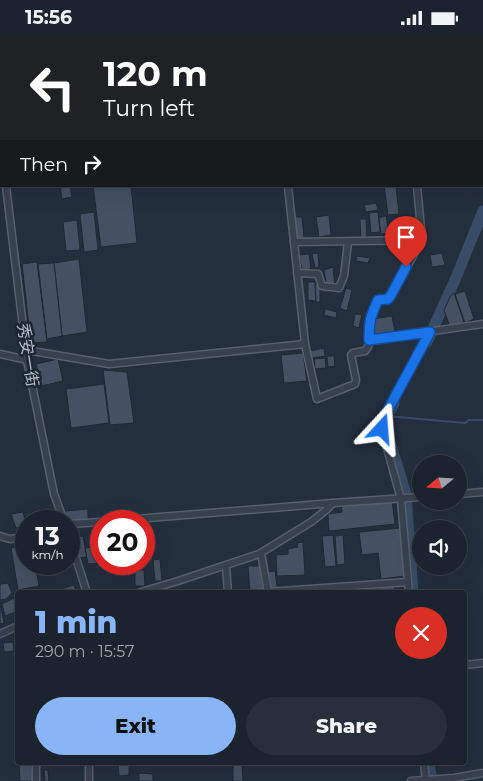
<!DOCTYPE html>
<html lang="en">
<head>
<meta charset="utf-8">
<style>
	:root { --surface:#1b232e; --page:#282f3a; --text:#f1f3f6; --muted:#a0a4aa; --line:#39404a; --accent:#8ab4f8 }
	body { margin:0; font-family:Montserrat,"Noto Sans TC",sans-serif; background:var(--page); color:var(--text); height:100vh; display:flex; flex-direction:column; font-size:19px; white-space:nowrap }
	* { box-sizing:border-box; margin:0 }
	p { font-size:16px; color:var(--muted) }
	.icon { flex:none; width:28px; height:28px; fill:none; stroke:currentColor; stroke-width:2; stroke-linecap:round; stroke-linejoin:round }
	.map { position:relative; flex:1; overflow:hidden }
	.panel { position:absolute; left:15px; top:555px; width:452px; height:175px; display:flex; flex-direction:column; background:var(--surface); border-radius:5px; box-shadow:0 5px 20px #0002,0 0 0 1px var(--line) }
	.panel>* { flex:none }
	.guide { position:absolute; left:0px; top:0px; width:484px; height:152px; box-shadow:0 5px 20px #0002,0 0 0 1px var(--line); background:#202124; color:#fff; overflow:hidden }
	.needle { width:32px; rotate:252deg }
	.tools { position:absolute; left:412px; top:420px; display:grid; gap:10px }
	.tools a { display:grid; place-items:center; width:55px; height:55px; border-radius:50%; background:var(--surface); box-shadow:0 5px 20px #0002,0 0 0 1px var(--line); font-size:25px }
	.speed { position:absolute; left:15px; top:475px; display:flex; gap:10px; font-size:25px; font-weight:700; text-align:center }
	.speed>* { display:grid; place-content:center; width:65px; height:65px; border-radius:50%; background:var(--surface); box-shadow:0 5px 20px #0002,0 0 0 1px var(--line); line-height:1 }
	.speed small { font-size:12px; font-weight:400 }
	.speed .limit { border:8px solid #d22; background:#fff; color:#111 }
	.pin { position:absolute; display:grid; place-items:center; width:42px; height:42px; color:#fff; margin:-51px -21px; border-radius:50% 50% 50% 0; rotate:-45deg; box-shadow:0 0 5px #0007 }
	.pin .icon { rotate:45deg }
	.me { position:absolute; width:55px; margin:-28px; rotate:19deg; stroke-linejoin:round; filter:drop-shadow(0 0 4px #0008) }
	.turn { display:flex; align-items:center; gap:18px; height:105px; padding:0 20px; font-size:22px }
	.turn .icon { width:65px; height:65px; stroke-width:2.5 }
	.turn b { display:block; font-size:35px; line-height:42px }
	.then { display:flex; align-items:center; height:48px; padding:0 20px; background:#0003; gap:10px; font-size:19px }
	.round { display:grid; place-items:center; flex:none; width:52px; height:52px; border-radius:26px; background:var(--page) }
	.overview { display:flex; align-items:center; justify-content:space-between; height:85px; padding:0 20px }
	h1 { font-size:30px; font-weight:800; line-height:38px; color:var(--accent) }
	.primary-button { display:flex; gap:10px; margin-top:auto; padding:10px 20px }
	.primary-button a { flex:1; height:58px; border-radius:30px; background:var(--accent); color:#111; font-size:20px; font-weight:800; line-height:58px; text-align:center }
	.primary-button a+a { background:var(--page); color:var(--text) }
	.status { display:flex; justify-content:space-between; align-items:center; height:35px; padding:0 25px; background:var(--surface); direction:ltr }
	.status svg { height:14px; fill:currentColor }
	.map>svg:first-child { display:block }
</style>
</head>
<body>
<div class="status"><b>15:56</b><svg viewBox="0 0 49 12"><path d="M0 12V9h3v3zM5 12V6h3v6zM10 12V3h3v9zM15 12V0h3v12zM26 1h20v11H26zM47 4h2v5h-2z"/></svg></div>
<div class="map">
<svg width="483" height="746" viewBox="0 0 483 746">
	<rect width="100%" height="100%" fill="#242f3e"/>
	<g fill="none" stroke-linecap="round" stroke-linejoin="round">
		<!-- stream -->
		<path stroke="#394c67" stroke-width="2" d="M387 381 465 388 469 385H483"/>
		<!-- river -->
		<g stroke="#394c67" stroke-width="11">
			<path d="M427 307 455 245 483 176"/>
			<path d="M394 369 387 381 385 390 406 459 413 558"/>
			<path d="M429 728 432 746"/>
		</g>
	</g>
	<!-- building -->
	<g fill="#455162" stroke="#1f2835">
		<path d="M60 151H70L72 162 62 164Z"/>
		<path d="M93 151H131L137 208 101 212Z"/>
		<path d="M384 151H396L399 179 388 180Z"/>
		<path d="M376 168 378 175 366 177 364 170Z"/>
		<path d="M94 177 98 215 84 217 80 179Z"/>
		<path d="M378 177 380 197 371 198 369 178Z"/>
		<path d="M329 180 331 200 319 202 316 182Z"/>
		<path d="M386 181 389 198 381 199 379 183Z"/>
		<path d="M294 182H302L304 203 297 204Z"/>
		<path d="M360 184H366L367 205H361Z"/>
		<path d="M77 185 80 215 66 216 63 187Z"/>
		<path d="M318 218 319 232 315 233 312 219Z"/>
		<path d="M442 218 445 230 432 232 430 220Z"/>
		<path d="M309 219 311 234 302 235 299 220Z"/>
		<path d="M357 221 370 223 368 228 356 226Z"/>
		<path d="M79 224 87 297 62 301 54 228Z"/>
		<path d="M37 227 47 307 31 308 22 229Z"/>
		<path d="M54 228 62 301 47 304 38 229Z"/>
		<path d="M333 232 335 253H327L324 235Z"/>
		<path d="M308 247H315L316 266 308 265Z"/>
		<path d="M315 249H320V267H316Z"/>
		<path d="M346 253 352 255 347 276 340 273Z"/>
		<path d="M465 256 474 284 465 288 455 259Z"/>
		<path d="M454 258 464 287 450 292 444 275 451 260Z"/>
		<path d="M325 274 337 277 336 283 324 280Z"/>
		<path d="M355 279 362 280 359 293 353 291Z"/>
		<path d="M392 281 395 297 375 300 373 284Z"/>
		<path d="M324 313 325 321 311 323 310 316Z"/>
		<path d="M303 318 307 346 284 348 281 320Z"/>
		<path d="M327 321H334L335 331 328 332Z"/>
		<path d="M325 323 326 333 315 334 314 324Z"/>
		<path d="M58 324 63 346 41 351 36 329Z"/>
		<path d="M103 335 127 337 134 388 110 390Z"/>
		<path d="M104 349 109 388 71 393 66 354Z"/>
		<path d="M392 465 395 489 329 496 328 479 342 477 341 470Z"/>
		<path d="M88 474V485L67 486 65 476Z"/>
		<path d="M23 477 26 489 16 493 11 479Z"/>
		<path d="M401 493 406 541 381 544 378 518 362 520 359 497Z"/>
		<path d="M333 500 336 531 325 532 322 501Z"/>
		<path d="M343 500 345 529 337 530 335 501Z"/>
		<path d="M83 501 87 522 77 523 74 502Z"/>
		<path d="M303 507 305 540 277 541 276 520 288 519V514L298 512 297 508Z"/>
		<path d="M26 510V529H35L39 551 18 555 11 513Z"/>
		<path d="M98 511 101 528 88 529 85 513Z"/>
		<path d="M160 524 162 546H155L153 525Z"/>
		<path d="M248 531H261L265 558H250Z"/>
		<path d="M135 535H144L145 551H135Z"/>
		<path d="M275 536 278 558H270L268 537Z"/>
		<path d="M8 548 12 558 6 564 0 565V549Z"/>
		<path d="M74 550 77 558H60L59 555Z"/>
		<path d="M394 550 395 558H380L379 551Z"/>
		<path d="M14 563 18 576 5 581 2 569Z"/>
		<path d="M0 568 4 588 0 589Z"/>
		<path d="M13 607 14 616 4 617 3 608Z"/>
		<path d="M19 728H34L35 746H20Z"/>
		<path d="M118 728H129V740L119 741Z"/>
		<path d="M233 728H242L243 746H233Z"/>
		<path d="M44 735H48L49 746H45Z"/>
		<path d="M139 738 153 739V746H139Z"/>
	</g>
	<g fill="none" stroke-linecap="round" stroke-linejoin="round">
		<!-- minor casing -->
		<g stroke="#565f6c" stroke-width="9">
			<g id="minor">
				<path d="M273 0V1"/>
				<path d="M482 60H483"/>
				<path d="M0 98 1 111"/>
				<path d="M6 151 27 325 54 459 64 486"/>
				<path d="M288 151 305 309 317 364 355 349 356 345 351 320 353 318 365 316 368 312 369 305 483 289"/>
				<path d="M294 207 422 205"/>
				<path d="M297 238 318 239 322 251 339 253 344 241 348 207"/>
				<path d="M369 305C369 287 370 281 378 265L388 264 391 260 422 205 417 151"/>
				<path d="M26 315 109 329 305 309"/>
				<path d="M0 319 27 325"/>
				<path d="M459 459 483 457"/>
				<path d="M111 486 333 468 421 462"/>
				<path d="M69 489 101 487"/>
				<path d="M0 501 10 504 26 502"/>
				<path d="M69 501 87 558"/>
				<path d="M261 518 268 557 408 547"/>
				<path d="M226 531 228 558"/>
				<path d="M138 558 178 546 259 519 311 487 325 476 333 468"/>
				<path d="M257 558 268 557"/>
				<path d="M409 558 401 464 382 395 383 384 430 297"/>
				<path d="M0 599 18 591"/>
				<path d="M465 630 483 628"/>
				<path d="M36 728V746"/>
				<path d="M89 728V746"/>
				<path d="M424 728 426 745"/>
				<path d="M411 746 454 743 483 738"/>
			</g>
		</g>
		<!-- minor -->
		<use href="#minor" stroke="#38414e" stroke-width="6"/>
	</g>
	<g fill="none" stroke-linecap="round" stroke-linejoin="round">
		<!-- route casing -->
		<g stroke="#114b97" stroke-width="12">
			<path id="route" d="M382 394 383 384 430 297 369 305C369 287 370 282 378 265L388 264 391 260 406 232"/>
		</g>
		<!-- route -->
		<use href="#route" stroke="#1a73e8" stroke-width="9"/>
	</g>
	<g text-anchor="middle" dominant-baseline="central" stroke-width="5" stroke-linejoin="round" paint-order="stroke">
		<!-- street labels -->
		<g font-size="16" fill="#b4bcc9" stroke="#1d2633">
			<text transform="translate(28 320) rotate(81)">秀安一街</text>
		</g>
	</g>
</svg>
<div class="tools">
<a><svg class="needle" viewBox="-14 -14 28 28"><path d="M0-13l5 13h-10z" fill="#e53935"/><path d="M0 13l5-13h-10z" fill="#a0a4aa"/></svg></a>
<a><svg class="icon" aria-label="sound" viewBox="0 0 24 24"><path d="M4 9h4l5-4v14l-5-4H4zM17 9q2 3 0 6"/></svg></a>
</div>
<div class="speed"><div>13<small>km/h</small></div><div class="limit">20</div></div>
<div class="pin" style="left:406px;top:232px;background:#d93025"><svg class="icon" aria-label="arrive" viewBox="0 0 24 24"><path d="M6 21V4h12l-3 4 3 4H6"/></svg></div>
<svg class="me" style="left:382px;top:394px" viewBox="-20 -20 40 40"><path d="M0-17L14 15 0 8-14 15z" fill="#1a73e8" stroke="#fff" stroke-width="4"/></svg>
<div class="guide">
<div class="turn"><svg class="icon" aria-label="left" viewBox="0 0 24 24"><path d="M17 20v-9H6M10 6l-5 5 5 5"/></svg><div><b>120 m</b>Turn left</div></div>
<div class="then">Then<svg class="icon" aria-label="right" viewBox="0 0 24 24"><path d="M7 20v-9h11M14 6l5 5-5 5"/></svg></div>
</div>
<section class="panel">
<div class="overview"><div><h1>1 min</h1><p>290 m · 15:57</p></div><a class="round" style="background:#d93025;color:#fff"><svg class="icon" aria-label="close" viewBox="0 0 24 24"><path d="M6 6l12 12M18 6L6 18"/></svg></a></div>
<div class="primary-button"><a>Exit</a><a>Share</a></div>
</section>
</div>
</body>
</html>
